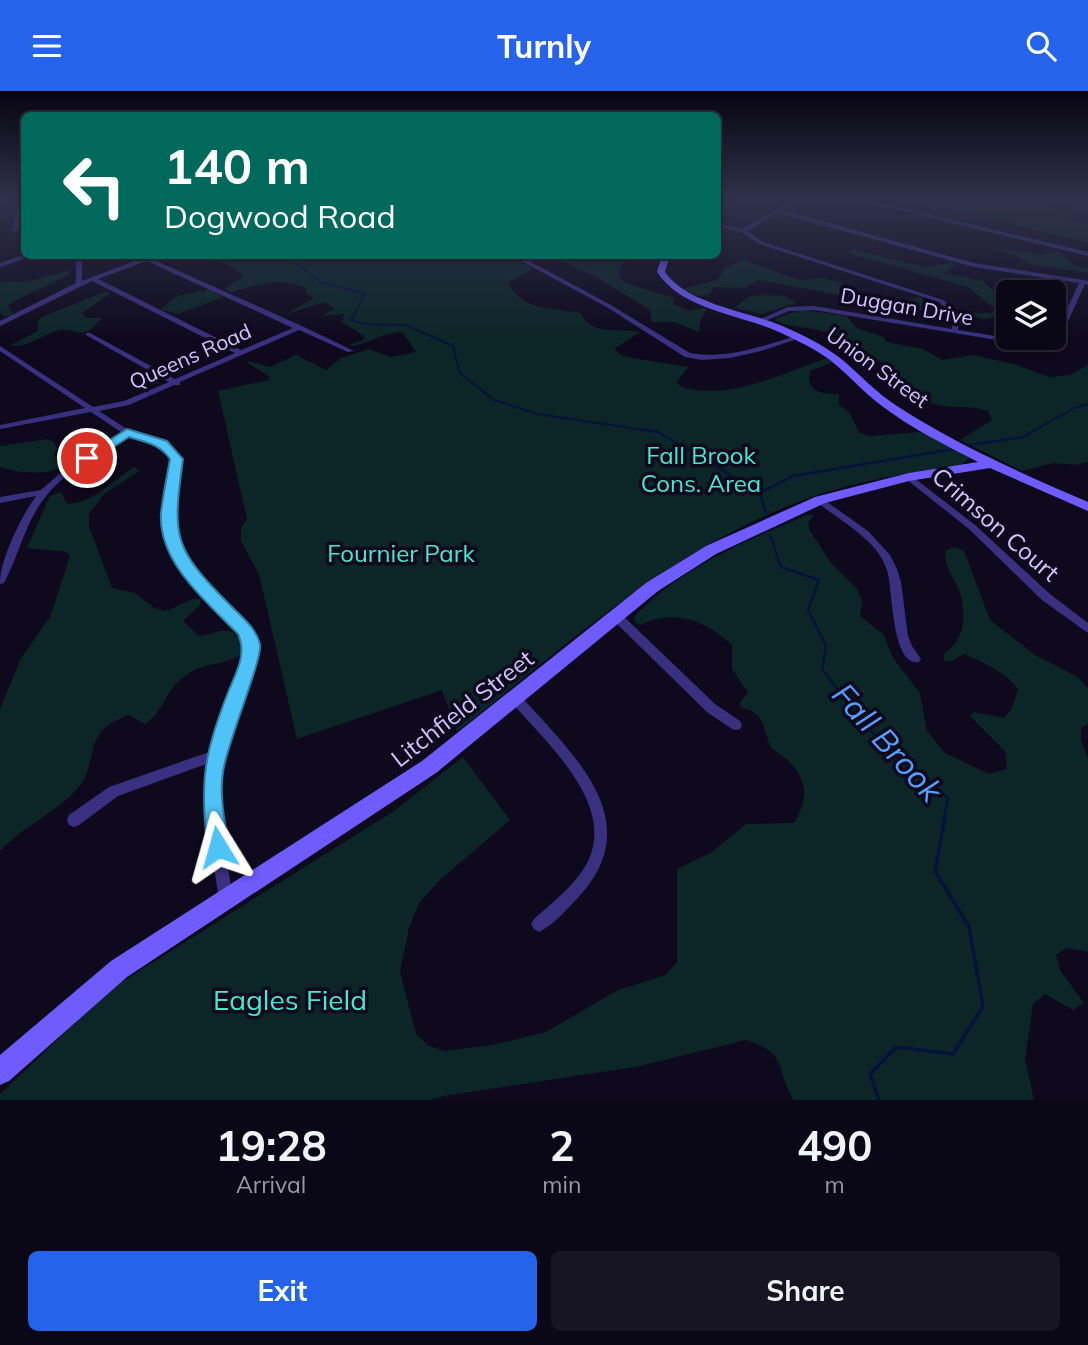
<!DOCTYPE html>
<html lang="en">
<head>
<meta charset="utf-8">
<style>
	:root { --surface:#0a0716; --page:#181523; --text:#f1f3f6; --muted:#9999a1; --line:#2a2835; --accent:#2563eb }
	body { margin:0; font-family:Mulish,sans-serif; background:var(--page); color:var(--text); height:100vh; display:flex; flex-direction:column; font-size:26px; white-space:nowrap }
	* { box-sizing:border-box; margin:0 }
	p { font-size:23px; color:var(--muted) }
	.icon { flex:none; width:38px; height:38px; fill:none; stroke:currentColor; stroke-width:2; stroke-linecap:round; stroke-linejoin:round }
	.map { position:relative; height:1009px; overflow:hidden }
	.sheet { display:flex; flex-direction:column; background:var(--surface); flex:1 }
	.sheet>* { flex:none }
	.banner { position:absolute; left:21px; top:21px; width:700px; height:147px; border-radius:10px; box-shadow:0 4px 10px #0003,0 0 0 2px var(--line); background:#00695c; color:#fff; overflow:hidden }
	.buttons { position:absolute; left:996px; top:189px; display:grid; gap:14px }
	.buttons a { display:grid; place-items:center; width:70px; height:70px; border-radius:10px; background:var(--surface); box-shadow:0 4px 10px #0003,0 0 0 2px var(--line); font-size:35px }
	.pin { position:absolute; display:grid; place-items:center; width:60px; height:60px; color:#fff; margin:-30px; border:4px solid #fff; border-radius:50%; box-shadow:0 2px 7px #0007 }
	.me { position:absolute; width:77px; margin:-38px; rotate:352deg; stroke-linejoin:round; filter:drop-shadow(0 0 5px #0008) }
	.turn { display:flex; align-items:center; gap:24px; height:147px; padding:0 28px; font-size:32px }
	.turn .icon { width:91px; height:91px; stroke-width:2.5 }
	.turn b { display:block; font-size:49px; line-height:60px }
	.eta { display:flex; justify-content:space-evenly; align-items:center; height:119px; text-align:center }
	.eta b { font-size:42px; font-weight:700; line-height:49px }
	.cta { display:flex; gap:14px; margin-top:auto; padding:14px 28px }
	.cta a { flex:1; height:80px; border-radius:10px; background:var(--accent); color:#fff; font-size:28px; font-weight:700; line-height:80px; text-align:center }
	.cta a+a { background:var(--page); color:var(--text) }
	header { display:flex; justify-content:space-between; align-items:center; height:91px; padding:0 28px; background:var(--accent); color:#fff; font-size:32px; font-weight:700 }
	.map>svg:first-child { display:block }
</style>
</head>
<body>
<header><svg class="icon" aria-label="menu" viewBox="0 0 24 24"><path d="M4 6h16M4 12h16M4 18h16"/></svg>Turnly<svg class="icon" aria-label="search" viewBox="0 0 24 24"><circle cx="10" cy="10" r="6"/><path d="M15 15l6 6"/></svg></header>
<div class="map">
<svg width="1088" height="1009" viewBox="0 0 1088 1009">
	<rect width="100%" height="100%" fill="#0e091d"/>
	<!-- green -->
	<g fill="#0c2627">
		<path d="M909 108H1024L1070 121V117L1088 112V118L1069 130 1088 133V152L1022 136 1001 127 929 115Z"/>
		<path d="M985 156 1043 164 1059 160 1074 174 1088 177V182L1029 173 1015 164Z"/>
		<path d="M852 158 924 176 952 172 956 174 944 182 983 190 994 200 1004 201 1032 193 1039 194 1041 198 1037 201H1008V218C996 228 983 232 970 222H991L995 218 968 196 848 162Z"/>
		<path d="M206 165H505L531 176 529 181 508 190C521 221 553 217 581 222 591 246 619 236 640 241L614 258 621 264 633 267 689 276 676 291 680 295C722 312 785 282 827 267L833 271 810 280C806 302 822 303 839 303V314L849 321 859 341 869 345 921 341 933 344 970 367 961 374C917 381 873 387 830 400 685 445 574 548 457 641L442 599 297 648 259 483 241 450V437L247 428 218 300 269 289V285L249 273 248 270 270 276 296 264 326 279 341 267 369 258 391 266 416 261 403 242C383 239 372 253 352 255L349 254 363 249 364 245 342 231 344 223 322 225 334 218 325 211 284 224 314 207 306 202V197C275 184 261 194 231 201L226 199 225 196 244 186 231 175Z"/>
		<path d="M550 165H606L628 168 620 177 619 185 623 191 674 207 673 213 689 220 704 217 707 219 700 230 699 241 675 231H652L649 218 596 186Z"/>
		<path d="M743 169 800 189 824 187 842 192 852 199 902 210 919 206 937 217 926 220 759 189 745 197 714 196 709 204 698 205 681 198 717 189 725 177Z"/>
		<path d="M68 180 70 183 11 212 8 215 13 223 3 226 0 221V190L25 191Z"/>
		<path d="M210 198 223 206 178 223 160 218 178 205Z"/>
		<path d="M104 201 111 202 82 222 86 227H102C97 231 91 240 86 241 78 243 69 237 59 239 44 243 25 258 11 254L38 240V230L42 226Z"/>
		<path d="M760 204 784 205 796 212 762 223 735 217 748 206Z"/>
		<path d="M802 219 847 225 856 237 884 246 886 251 923 258 942 269 973 264 1017 274 1049 286 1070 284 1088 274V371L1075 374 1054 372 1022 380 960 349 992 329 988 320C969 313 950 319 930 312 913 306 907 289 894 280 880 269 849 252 833 244 815 235 795 238 776 230V227Z"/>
		<path d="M47 348 54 351 57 358 54 365 72 363 76 366C56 386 27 384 0 376V355Z"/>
		<path d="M134 376 139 380 104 403 89 423V435L112 497 135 502 154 517 166 520 193 508H201L200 514 183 530 199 545C220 542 229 531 244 552L241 564C219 577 204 568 180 589 165 602 163 621 145 633L129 624C77 642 103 670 76 699 54 723 22 736 0 760V618L20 569 50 526 70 465 67 461 27 457 50 405 61 401 66 412C87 417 116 387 134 376Z"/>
		<path d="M808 424H814L808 432 809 438 831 472 857 498 862 509 860 525 884 544 893 567 920 602 927 640 945 662 989 683 1007 678 1005 660 970 625 974 621 1004 627 1011 619 1018 598C1005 580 984 572 964 563L952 570H944V563C964 548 966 530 961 505 956 487 943 478 946 459L955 456 964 460 990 529 1035 564 1076 585 1088 597V633L1081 637V649L1088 668V861L1067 857 1056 864 1060 879 1084 912 1073 919 1045 903 1033 913 1025 968 1034 1009H794C774 979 791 963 746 949L635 976 443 1005 430 1009H0V1003L112 897 394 720 463 666 510 729 441 788 419 812 409 836 400 881 416 943 429 955 445 960 492 954 546 941 616 900 665 884 677 871V778L712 761 746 733 794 732C815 699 801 676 771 657 763 638 765 620 741 617L740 611 748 602 732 578V554C707 530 673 517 641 534L636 532 634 526C678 478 749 448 808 424Z"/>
	</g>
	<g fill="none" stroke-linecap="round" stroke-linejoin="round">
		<!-- stream-far2 -->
		<g stroke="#04133b" stroke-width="2">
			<path d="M285 164 321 191 365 203 351 229 365 233 406 234 453 255 460 282 494 309 537 323 658 341"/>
			<path d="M1032 341 1074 317 1088 313"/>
		</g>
		<!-- stream-far1 -->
		<g stroke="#04133b" stroke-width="2.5">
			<path d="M647 339 658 341 760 402 766 422"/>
			<path d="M970 354 1023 346 1035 339"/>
			<path d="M760 402 793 385 954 358"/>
			<path d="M770 444 781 476 819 489 808 519 826 555 822 578 869 639 948 707 944 728"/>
		</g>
		<!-- stream -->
		<path stroke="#04133b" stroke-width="3.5" d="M879 1009 870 983 896 956 953 963 983 915 969 836 935 780 945 726"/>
		<!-- street -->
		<g fill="#3a3080" fill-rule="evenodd">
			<path d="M0 108H9L0 110Z"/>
			<path d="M20 108 24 109 18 139 15 141 12 139Z"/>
			<path d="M795 108H800L782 119 974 172 1083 189 1088 190V194L1085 193 1064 239 1054 247V242L1058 238 1079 192 974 176 778 122 747 140 763 151 943 209 959 222 958 239 1008 247H1051L1048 249 1021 251 991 248 814 219 789 220 765 230H761V228L788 216 814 215 952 238 953 223 939 211 759 153 741 141 718 136V133L742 138Z"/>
			<path d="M854 108H862L1088 161V165Z"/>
			<path d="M24 164H34L0 176V172Z"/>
			<path d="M76 164H82V190L150 164H157L152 168 302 235 354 260 348 261 299 239 180 291V294H174L129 314 99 320 127 338 165 350 181 367 173 424 177 448 193 481 249 536 258 554 255 573 230 634 219 681 221 730 233 809 231 814 226 816 221 814 219 809 207 730V681L209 672 118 705 79 734 74 736 69 734 67 729 69 724 109 696 212 660 218 634 243 573 246 554 241 542 185 486 167 448 163 424 173 367 159 354 128 344C95 365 57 384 37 418 23 441 17 468 4 492L0 493C0 468 21 426 36 405L0 412V406L41 399 73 371 121 341 91 321 0 338V334L85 317 0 260V255L93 316 124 310 169 291 86 244V242H90L175 288 235 262 92 190 0 235V230L76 192ZM147 170 293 237 241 259 98 188Z"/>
			<path d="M510 164H518L609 213 690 262C729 269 763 254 800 244L803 246 761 260 730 267 702 269 685 266 605 215Z"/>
			<path d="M909 383 975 434 1050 503 1088 532V542L1042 509 969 438 906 388 905 386Z"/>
			<path d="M820 406 868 440 890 464 897 478 901 491 908 545 912 555 921 568 919 571C891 576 893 497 887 479 877 448 841 431 817 411L815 409Z"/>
			<path d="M616 521 620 522 715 613 740 630 742 634 740 638 736 639 732 638 707 621 612 528 611 525 612 522Z"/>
			<path d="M516 603 520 604C569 660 647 726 583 801 572 813 554 834 539 841L534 838 531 833 534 828C553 811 578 792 589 768 614 711 546 651 512 612L510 608 512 604Z"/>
		</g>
		<!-- secondary -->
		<path fill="#6f5cff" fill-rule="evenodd" d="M662 164H670L665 181C687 213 746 220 780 234 801 243 822 253 840 267 860 283 876 302 897 315 957 354 1023 383 1088 411V420L990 377 909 390 825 412 716 463 658 500 436 682 127 886 9 990 0 994V964L111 870 422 670 646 492 706 455 815 406 909 382 978 371C945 354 911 337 882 315 863 301 848 283 830 269 814 257 796 249 779 241 739 223 682 219 657 181Z"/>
	</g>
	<!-- sky -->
	<linearGradient id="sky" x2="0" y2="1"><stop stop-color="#080510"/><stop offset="0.43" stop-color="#30324c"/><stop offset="1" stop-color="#30324c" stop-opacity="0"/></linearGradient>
	<rect width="1088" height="249" fill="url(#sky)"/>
	<!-- route -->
	<path fill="#4fc3f7" stroke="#337fa1" stroke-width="2" d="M127 338 167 350 183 368C172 447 173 457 231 515 242 526 256 537 260 553 263 568 226 654 223 681 219 706 225 731 229 756L225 763 218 766 210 763 207 756C200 688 204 662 229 599 237 580 247 562 238 543 207 511 158 472 161 422 163 404 167 385 170 368 160 353 145 351 129 346L92 370 81 367Z"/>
	<g text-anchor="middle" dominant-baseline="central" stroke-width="7" stroke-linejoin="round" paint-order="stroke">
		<!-- far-street labels -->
		<g font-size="21" fill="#d1c5ff" stroke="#0e091d">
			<text transform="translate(907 215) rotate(10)">Duggan Drive</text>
			<text transform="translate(190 265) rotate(-24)">Queens Road</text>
			<text transform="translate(878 276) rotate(36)">Union Street</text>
		</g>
		<!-- park labels -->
		<g font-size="24" fill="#48e8cf" stroke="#0e091d">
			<text x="701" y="364">Fall Brook<tspan x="701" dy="28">Cons. Area</tspan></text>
			<text x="401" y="462">Fournier Park</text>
		</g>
		<!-- street labels -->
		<g font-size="24" fill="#d1c5ff" stroke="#0e091d">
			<text transform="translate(996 433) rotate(41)">Crimson Court</text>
			<text transform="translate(462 617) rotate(-38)">Litchfield Street</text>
		</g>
		<!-- near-park labels -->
		<g font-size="28" fill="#48e8cf" stroke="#0e091d">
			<text x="290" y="908">Eagles Field</text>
		</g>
		<!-- near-water labels -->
		<g font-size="32" font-style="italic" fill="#53a0ff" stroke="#0e091d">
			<text transform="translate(888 651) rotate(48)">Fall Brook</text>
		</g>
	</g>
</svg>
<div class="buttons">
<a><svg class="icon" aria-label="layers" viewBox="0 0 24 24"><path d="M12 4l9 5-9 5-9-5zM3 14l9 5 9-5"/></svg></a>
</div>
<div class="pin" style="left:87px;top:367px;background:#d93025"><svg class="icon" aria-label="arrive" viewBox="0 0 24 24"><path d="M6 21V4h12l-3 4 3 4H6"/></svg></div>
<svg class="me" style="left:218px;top:756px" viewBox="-20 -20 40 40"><path d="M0-17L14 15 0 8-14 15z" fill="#4fc3f7" stroke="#fff" stroke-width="4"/></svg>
<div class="banner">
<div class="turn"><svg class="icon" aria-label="left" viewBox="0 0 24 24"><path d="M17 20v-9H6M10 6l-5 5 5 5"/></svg><div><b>140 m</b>Dogwood Road</div></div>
</div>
</div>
<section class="sheet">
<div class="eta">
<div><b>19:28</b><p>Arrival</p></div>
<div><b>2</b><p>min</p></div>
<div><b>490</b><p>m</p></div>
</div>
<div class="cta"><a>Exit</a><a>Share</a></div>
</section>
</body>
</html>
